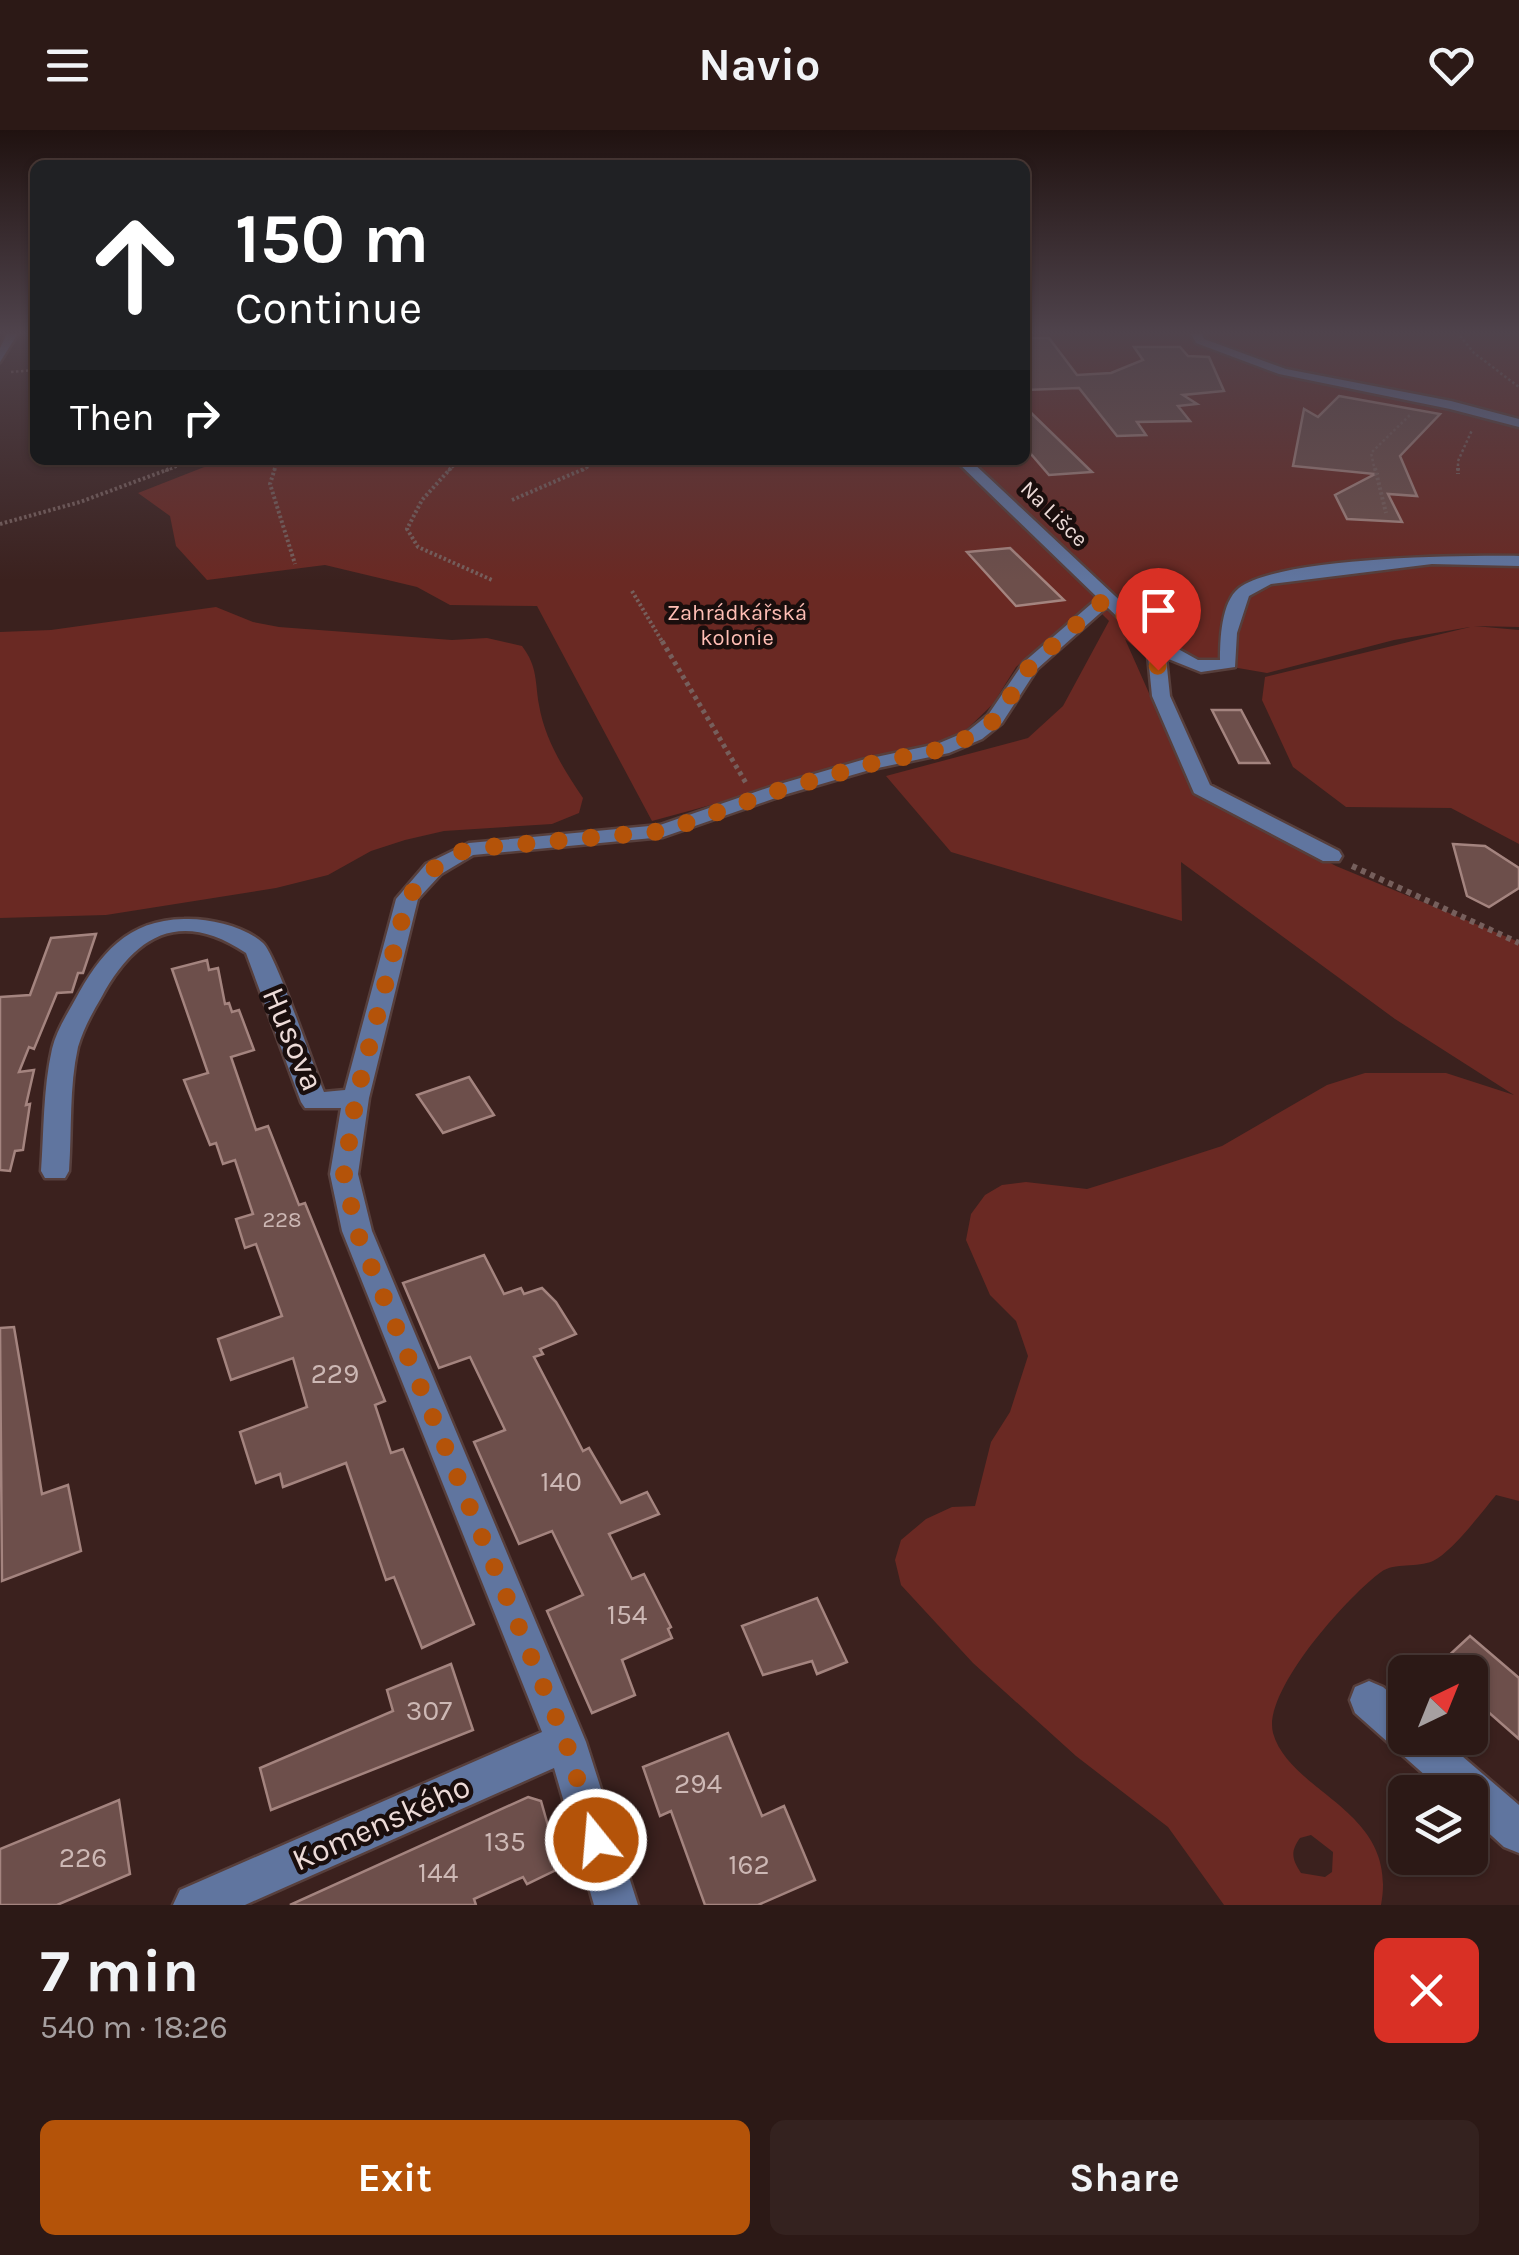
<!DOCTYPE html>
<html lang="en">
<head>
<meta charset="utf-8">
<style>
	:root { --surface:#2c1916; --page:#34221f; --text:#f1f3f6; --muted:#a6a0a1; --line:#483835; --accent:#b45309 }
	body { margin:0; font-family:Karla,sans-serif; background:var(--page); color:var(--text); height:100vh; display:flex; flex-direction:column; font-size:38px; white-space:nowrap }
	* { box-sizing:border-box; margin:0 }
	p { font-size:32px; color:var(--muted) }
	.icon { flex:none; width:55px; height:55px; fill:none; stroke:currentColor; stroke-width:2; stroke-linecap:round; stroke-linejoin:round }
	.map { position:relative; height:1775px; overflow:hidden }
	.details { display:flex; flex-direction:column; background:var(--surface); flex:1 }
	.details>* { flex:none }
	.banner { position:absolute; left:30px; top:30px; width:1000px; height:305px; border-radius:15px; box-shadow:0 2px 8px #0004,0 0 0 2px var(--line); background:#202124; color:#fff; overflow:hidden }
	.needle { width:65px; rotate:43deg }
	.tools { position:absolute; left:1388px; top:1525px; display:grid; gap:20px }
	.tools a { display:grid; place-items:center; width:100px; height:100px; border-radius:15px; background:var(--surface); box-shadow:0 2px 8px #0004,0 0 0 2px var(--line); font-size:50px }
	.pin { position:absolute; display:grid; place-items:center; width:85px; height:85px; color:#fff; margin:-102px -42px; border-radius:50% 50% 50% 0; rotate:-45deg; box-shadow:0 0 10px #0007 }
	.pin .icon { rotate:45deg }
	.me { position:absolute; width:110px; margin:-55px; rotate:343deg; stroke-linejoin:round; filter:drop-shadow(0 0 8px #0008) }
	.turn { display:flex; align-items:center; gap:35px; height:210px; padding:0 40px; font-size:45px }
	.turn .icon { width:130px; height:130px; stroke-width:2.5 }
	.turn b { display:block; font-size:70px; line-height:85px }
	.then { display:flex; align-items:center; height:95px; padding:0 40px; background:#0003; gap:20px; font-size:38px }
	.round { display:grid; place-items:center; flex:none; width:105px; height:105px; border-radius:15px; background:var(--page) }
	.headline { display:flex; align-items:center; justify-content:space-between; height:170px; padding:0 40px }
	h1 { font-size:60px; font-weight:700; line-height:75px }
	.button { display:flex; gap:20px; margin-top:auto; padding:20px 40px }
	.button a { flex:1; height:115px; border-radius:15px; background:var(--accent); color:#fff; font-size:40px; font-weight:700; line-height:115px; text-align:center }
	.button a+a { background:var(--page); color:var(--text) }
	header { display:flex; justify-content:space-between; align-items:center; height:130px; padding:0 40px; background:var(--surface); font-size:45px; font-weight:700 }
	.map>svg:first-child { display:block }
</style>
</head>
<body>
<header><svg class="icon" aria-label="menu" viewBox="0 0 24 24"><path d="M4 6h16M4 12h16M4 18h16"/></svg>Navio<svg class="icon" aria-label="heart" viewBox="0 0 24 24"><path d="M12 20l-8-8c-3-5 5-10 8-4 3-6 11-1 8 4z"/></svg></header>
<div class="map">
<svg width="1519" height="1775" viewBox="0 0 1519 1775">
	<rect width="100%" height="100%" fill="#3b211e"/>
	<!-- green -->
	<g fill="#6a2923" fill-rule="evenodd">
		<path d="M1025 202H1519V497L1474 496 1519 500V714L1451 678 1346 677 1293 637 1262 570 1265 547 1470 497 1394 510 1267 543 1139 521 1125 509 1192 660 1336 736 1519 812V1371L1496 1365C1482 1382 1452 1422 1433 1431 1417 1438 1395 1432 1381 1442 1349 1465 1262 1561 1273 1603 1291 1665 1399 1679 1381 1775H1224L1168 1697 1076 1626 973 1533 901 1455 895 1430 901 1410 926 1389 952 1377 975 1376 991 1312 1010 1282 1028 1226 1016 1191 990 1165 966 1110 971 1084 985 1065 1002 1055 1026 1052 1087 1059 1151 1039 1222 1016 1327 955 1365 943H1446L1514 965 1395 889 1181 732 1182 791 951 722 886 646 1028 608 1063 576 1109 491 1091 473 1016 537 993 574 966 600 932 615 652 691 537 476 450 475 417 457 325 435 207 450 176 416 170 386 138 363 222 330H1025ZM1311 1705 1333 1722 1332 1742 1325 1747 1301 1743C1292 1729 1290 1722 1300 1708Z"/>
		<path d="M216 477 253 492 279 497 452 510 487 508 522 516C538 537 535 553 539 575 545 610 564 640 583 668L579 683 552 694 444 701 405 710 371 721 328 745 276 758 106 785 0 788V502L51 500Z"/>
	</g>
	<!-- building -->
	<g fill="#6d4f4b" stroke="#a4847f" stroke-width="2.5">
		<path d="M1025 208H1049L1077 245 1111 243 1143 230 1134 217H1180L1188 226 1209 227 1224 261 1183 265 1197 274 1178 276 1190 291 1137 292 1146 305 1117 306 1079 258 1025 260Z"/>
		<path d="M1339 266 1440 284 1400 326 1417 366 1388 364 1402 392 1347 389 1335 365 1375 344 1293 336 1304 279 1318 287Z"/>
		<path d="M1025 277 1092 342 1049 345 1025 317Z"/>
		<path d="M1010 418 1064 470 1016 476 967 422Z"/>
		<path d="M1212 580H1241L1269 633H1239Z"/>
		<path d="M1453 714 1485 716 1519 738V758L1489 777 1467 766Z"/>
		<path d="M96 804 83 843H78L72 862 57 863 34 919 29 917 19 942 34 940 26 975 30 974 23 1020 15 1021 10 1041 0 1040V867L30 865 51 808Z"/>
		<path d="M207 830 209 840 218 838 225 874 229 873 232 882 239 880 254 920 231 927 256 1000 268 996 299 1075 305 1073 385 1271 375 1275 391 1323 403 1319 474 1494 422 1518 394 1447 386 1450 346 1333 283 1357 280 1344 256 1353 240 1302 307 1277 293 1228 231 1250 218 1209 282 1186 256 1114 245 1118 236 1089 253 1084 235 1030 223 1034 216 1013 210 1015 184 950 208 943 172 839Z"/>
		<path d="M469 947 494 985 443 1003 417 965Z"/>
		<path d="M484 1125 504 1164 521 1158 524 1164 542 1158 556 1172 576 1204 540 1219 543 1224 534 1227 583 1321 589 1318 621 1373 647 1362 659 1384 609 1404 632 1449 644 1444 671 1497 668 1499 672 1508 622 1530 635 1565 592 1583 547 1481 583 1465 552 1401 519 1414 474 1312 505 1300 470 1227 439 1238 403 1153Z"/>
		<path d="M14 1197 42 1364 68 1355 81 1421 2 1451 0 1198Z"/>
		<path d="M817 1468 847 1532 817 1544 812 1531 763 1545 742 1496Z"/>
		<path d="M1470 1506 1519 1548V1609L1470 1566V1542H1431Z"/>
		<path d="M451 1534 473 1600 271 1680 260 1638 393 1581 387 1560Z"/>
		<path d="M728 1603 762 1686 784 1676 815 1750 758 1775H705L671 1681 660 1686 643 1637Z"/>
		<path d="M528 1667 541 1671 560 1738 527 1754 523 1747 474 1769 476 1775H290Z"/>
		<path d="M119 1670 130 1744 57 1775H0V1719Z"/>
	</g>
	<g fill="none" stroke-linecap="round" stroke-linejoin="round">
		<!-- minor casing -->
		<g stroke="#573f3c" stroke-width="5">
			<g id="minor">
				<path d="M8 202H19L0 232V218Z"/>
				<path d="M1190 202H1201L1204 209 1286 239 1451 271 1519 289V297L1450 279 1279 244 1196 213Z"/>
				<path d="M955 330H970L1162 510 1198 530H1220C1220 510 1221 472 1239 458 1280 427 1463 425 1519 426V436L1432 434 1271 454 1249 466 1237 503 1235 537 1201 542 1166 528 1170 566 1210 655 1339 721 1342 726 1339 731H1323L1194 663 1152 566 1147 515 1107 477 1037 539 1002 593 982 609 949 623 873 639 787 664 663 707 473 725 441 744 418 769 369 968 358 1044 372 1101 586 1612 638 1775H594L554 1638 245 1775H173L180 1760 542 1602 342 1101 330 1044 341 978H305L301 972 246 823C180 779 135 805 101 868 92 883 83 900 78 917 69 957 72 1000 69 1041L65 1048H45L41 1041C44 1001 43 959 52 919 56 902 66 886 75 870 100 824 127 790 184 789 209 788 244 796 263 813 276 825 314 938 324 962L345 960 396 769 426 734 469 713 660 695 773 656 862 630 937 614 968 601 988 585 1024 532 1098 468Z"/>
				<path d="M1369 1551 1383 1557 1405 1576V1608H1441L1519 1675V1723L1504 1717 1470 1686V1662H1444L1355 1583 1350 1570 1355 1557Z"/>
			</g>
		</g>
		<!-- path-far3 -->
		<g stroke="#765f5c" stroke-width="2.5" stroke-dasharray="2.5 2.5" stroke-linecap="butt">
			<path d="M1457 202 1474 223 1519 257"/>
			<path d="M11 242 35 240"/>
			<path d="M165 341 195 330"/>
			<path d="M274 341 278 330"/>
			<path d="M448 341 461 330"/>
			<path d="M582 341 599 330"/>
			<path d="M1375 341 1371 323 1411 284"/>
			<path d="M1458 341V331L1472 300"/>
		</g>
		<!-- path-far2 -->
		<g stroke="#765f5c" stroke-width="4" stroke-dasharray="2.5 2.5" stroke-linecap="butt">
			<path d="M275 338 270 354 295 434"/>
			<path d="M451 338 422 370 407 399 418 417 492 450"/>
			<path d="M1375 338 1386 383"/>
			<path d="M1458 338V344"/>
			<path d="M512 370 586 338"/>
			<path d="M0 394 80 372 172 338"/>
			<path d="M632 461 663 513"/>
		</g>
		<!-- path-far1 -->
		<path stroke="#765f5c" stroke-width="5" stroke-dasharray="4 4" stroke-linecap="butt" d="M662 511 746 653"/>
		<!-- path -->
		<path stroke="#765f5c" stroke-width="6" stroke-dasharray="5 5" stroke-linecap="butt" d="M1352 736 1519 813"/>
		<!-- minor -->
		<use href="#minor" fill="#60759f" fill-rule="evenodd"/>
	</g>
	<!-- sky -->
	<linearGradient id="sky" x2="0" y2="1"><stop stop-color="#201210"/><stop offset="0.45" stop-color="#4f434c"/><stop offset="1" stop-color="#4f434c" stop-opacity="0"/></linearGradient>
	<rect width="1519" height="451" fill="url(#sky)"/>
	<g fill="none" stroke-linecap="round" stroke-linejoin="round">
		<!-- route -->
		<path stroke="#b45309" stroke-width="18" stroke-dasharray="0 32.4" d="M596 1710 566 1612 357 1102 344 1044 356 968 407 770C424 745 440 730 468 719L664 701 780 660 870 634 942 619 974 605 996 589 1030 536 1106 468 1156 514 1158 540"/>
	</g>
	<g text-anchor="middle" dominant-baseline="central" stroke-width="9" stroke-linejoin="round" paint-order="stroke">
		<!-- far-street labels -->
		<g font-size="22" fill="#eddbd8" stroke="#1a0e0d">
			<text transform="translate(1054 384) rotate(44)">Na Lišce</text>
		</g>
		<!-- far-park labels -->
		<g font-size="22" fill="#ffbeb5" stroke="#1a0e0d">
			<text x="737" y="483">Zahrádkářská<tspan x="737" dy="25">kolonie</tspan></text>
		</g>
		<!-- number labels -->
		<g font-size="22" fill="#cdb8b5">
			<text x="282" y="1090">228</text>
		</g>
		<!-- near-number labels -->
		<g font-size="28" fill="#cdb8b5">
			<text x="335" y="1243">229</text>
			<text x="561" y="1351">140</text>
			<text x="627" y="1484">154</text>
			<text x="429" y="1580">307</text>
			<text x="698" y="1653">294</text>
			<text x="505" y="1711">135</text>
			<text x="83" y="1727">226</text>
			<text x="749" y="1734">162</text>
			<text x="438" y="1742">144</text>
		</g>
		<!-- near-street labels -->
		<g font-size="32" fill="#eddbd8" stroke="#1a0e0d">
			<text transform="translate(293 909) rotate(67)">Husova</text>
			<text transform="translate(381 1693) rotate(-24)">Komenského</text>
		</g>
	</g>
</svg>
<div class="tools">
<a><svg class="needle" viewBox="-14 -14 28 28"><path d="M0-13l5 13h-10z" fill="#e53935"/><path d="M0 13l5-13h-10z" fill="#a6a0a1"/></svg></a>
<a><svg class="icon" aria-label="layers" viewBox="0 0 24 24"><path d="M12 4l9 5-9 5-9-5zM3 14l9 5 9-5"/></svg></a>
</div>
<div class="pin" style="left:1158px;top:540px;background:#d93025"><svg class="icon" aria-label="arrive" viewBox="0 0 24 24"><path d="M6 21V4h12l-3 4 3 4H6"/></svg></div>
<svg class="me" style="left:596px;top:1710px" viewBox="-20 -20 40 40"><circle r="17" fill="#b45309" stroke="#fff" stroke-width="3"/><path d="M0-11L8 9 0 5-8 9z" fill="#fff"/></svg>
<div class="banner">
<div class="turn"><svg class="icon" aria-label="ahead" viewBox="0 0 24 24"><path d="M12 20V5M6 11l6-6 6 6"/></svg><div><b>150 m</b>Continue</div></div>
<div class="then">Then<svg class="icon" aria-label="right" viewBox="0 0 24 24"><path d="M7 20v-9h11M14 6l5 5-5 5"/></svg></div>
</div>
</div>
<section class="details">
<div class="headline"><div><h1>7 min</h1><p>540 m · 18:26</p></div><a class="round" style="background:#d93025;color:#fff"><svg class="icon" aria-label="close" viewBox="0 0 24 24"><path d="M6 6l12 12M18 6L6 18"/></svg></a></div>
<div class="button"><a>Exit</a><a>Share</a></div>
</section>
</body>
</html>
